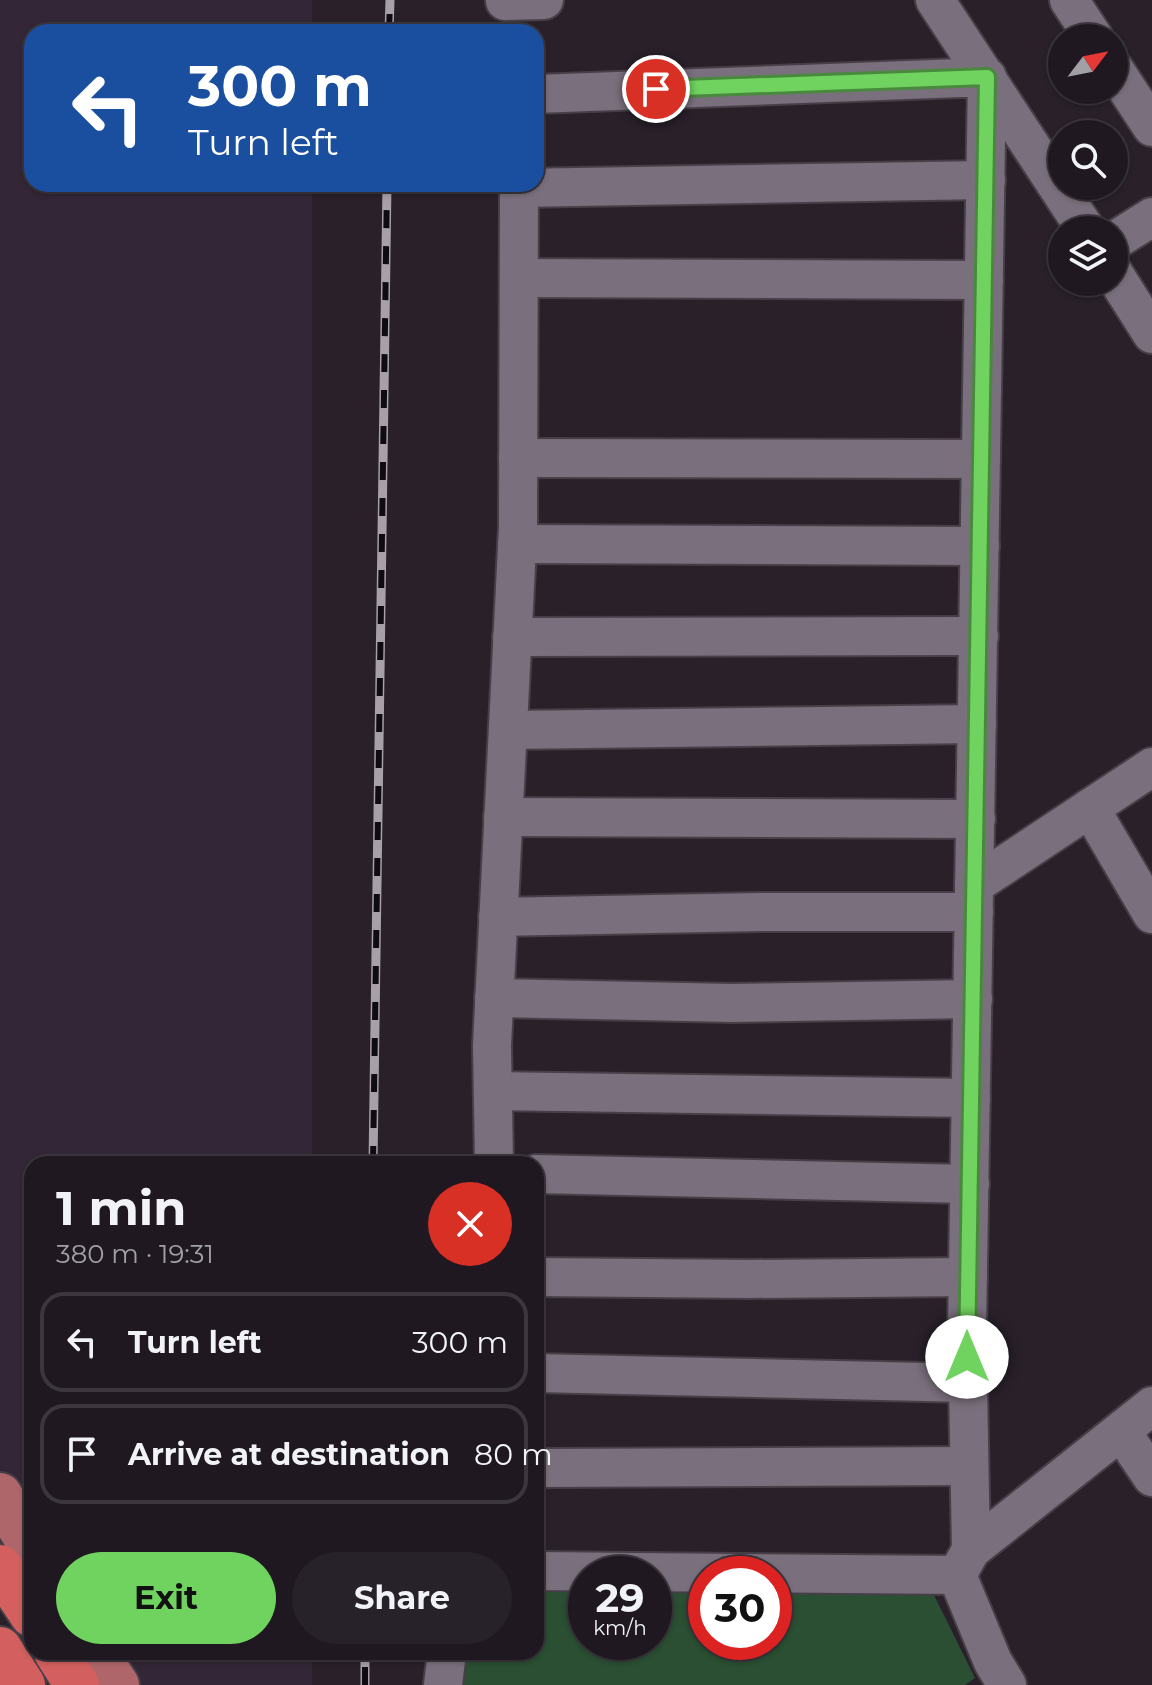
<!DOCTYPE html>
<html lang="en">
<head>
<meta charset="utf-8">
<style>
	:root { --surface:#1f1820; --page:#272129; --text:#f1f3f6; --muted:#a1a0a5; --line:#3c373e; --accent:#70d35f }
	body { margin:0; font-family:Montserrat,sans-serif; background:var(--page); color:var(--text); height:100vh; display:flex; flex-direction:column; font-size:30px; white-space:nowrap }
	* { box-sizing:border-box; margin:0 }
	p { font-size:26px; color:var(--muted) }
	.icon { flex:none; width:44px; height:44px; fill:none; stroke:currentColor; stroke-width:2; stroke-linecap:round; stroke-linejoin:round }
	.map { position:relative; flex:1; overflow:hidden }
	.panel { position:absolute; left:24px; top:1156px; width:520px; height:504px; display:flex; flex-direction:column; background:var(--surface); border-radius:24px; box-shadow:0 2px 6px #0004,0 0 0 2px var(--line) }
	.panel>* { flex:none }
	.top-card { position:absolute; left:24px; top:24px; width:520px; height:168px; border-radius:24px; box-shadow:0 2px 6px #0004,0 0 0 2px var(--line); background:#1a4fa0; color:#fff; overflow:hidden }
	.needle { width:52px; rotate:58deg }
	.tools { position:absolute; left:1048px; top:24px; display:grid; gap:16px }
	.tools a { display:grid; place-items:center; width:80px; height:80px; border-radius:50%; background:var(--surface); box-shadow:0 2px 6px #0004,0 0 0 2px var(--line); font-size:40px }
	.speed { position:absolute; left:568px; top:1556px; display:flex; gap:16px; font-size:40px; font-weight:700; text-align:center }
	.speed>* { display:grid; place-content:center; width:104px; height:104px; border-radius:50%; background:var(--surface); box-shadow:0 2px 6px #0004,0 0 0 2px var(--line); line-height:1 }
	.speed small { font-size:20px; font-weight:400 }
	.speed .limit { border:12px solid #d22; background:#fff; color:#111 }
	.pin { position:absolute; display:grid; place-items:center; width:68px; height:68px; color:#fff; margin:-34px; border:4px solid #fff; border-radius:50%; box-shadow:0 2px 8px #0007 }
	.me { position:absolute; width:88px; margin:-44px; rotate:0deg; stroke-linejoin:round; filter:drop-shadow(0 0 6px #0008) }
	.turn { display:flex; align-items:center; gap:28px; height:168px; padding:0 32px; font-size:36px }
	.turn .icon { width:104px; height:104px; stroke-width:2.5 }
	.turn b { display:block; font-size:56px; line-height:68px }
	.round { display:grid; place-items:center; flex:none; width:84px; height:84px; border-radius:42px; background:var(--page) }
	.summary { display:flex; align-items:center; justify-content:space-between; height:136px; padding:0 32px }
	h1 { font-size:48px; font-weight:700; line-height:60px }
	.primary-button { display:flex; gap:16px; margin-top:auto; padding:16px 32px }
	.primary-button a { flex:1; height:92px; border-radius:48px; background:var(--accent); color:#111; font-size:32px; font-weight:700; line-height:92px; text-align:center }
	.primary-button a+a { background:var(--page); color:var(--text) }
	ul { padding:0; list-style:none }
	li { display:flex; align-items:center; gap:24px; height:100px; margin:0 16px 12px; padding:0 16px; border:4px solid var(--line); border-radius:24px }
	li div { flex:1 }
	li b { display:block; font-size:30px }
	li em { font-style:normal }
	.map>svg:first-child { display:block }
</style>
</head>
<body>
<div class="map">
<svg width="1152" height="1685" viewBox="0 0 1152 1685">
	<rect width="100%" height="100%" fill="#29202a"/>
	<!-- built -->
	<g fill="#332636">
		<path d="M0 0H312V32H32V184H312V1164H32V1574L0 1522Z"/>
		<path d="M79 1652H312V1685H100Z"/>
	</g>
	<!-- green -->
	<path fill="#2a4f32" d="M536 1584H586V1642H654V1585L706 1586V1642H774V1587L931 1589 975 1678 965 1685H458L460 1652H536Z"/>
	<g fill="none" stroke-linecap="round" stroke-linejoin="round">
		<!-- minor casing -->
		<g stroke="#463f48" stroke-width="42">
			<g id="minor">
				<path d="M935 0 1086 230"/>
				<path d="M1069 0 1094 38"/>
				<path d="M505 1 544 0"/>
				<path d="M1114 69 1152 127"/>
				<path d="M536 94 987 77 967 1330 971 1550 957 1575 993 1662 1007 1685"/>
				<path d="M519 188 986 180"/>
				<path d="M1114 241 1152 217"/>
				<path d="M1114 274 1152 334"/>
				<path d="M519 278 984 280"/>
				<path d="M518 458 981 459"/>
				<path d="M517 544 980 546"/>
				<path d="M512 637 979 636"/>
				<path d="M508 730 977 724"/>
				<path d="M1090 808 1152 914"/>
				<path d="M503 817 976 819"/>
				<path d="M974 885 1152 767"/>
				<path d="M498 917 760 912H974"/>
				<path d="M494 998 732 1003 973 999"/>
				<path d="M493 1091 971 1098"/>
				<path d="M494 1164 492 1045 518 527 519 184"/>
				<path d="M536 1174 970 1184"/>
				<path d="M536 1277 750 1279 968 1277"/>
				<path d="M536 1373 968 1383"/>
				<path d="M1121 1431 1152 1477"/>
				<path d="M536 1468 969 1466"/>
				<path d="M971 1550 1152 1406"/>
				<path d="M536 1571 957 1575"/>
				<path d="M443 1685 447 1652"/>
			</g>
		</g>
		<!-- major casing -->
		<g stroke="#463f48" stroke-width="48">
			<g id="major">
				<path d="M0 1495 32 1548"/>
				<path d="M95 1652 117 1685"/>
			</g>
		</g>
		<!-- highway casing -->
		<g stroke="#463f48" stroke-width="48">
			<g id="highway">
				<path d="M0 1567 32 1615"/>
				<path d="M0 1649 23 1685"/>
				<path d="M56 1652 77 1685"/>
			</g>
		</g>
		<!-- minor -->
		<use href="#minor" stroke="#7a6f7c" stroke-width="38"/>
		<!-- major -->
		<use href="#major" stroke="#af666a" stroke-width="44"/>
		<!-- highway -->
		<use href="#highway" stroke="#d3605e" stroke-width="44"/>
		<!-- rail casing -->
		<g stroke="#a7a0a8" stroke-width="9">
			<g id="rail">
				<path d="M389 32 390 0"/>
				<path d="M373 1164 387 184"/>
				<path d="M365 1685V1652"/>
			</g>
		</g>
		<!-- rail -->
		<use href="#rail" stroke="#0f0b10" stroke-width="6" stroke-dasharray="18" stroke-linecap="butt"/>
	</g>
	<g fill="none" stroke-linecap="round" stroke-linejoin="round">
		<!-- route casing -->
		<g stroke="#49893e" stroke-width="20">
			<path id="route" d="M656 89 987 77 967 1357"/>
		</g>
		<!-- route -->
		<use href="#route" stroke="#70d35f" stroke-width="14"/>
	</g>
</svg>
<div class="tools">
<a><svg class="needle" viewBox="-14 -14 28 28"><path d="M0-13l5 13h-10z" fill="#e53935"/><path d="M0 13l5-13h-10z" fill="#a1a0a5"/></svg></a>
<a><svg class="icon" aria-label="search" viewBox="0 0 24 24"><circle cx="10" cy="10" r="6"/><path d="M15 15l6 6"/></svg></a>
<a><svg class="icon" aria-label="layers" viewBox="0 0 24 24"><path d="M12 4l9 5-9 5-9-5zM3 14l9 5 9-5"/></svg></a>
</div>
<div class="speed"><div>29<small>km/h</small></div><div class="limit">30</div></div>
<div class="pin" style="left:656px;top:89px;background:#d93025"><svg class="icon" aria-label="arrive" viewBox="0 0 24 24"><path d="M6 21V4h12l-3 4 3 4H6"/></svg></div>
<svg class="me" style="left:967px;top:1357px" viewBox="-20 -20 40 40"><circle r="19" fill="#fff"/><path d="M0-13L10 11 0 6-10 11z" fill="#70d35f"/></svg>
<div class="top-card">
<div class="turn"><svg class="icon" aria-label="left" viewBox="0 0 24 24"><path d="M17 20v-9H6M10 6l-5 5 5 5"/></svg><div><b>300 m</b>Turn left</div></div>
</div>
<section class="panel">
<div class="summary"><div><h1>1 min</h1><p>380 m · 19:31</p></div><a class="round" style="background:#d93025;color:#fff"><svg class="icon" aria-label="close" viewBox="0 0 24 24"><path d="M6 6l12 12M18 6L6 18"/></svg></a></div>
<ul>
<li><svg class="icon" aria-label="left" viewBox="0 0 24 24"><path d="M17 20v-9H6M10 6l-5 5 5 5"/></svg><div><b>Turn left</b></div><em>300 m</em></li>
<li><svg class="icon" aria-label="arrive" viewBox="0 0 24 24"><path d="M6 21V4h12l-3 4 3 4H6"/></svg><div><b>Arrive at destination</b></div><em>80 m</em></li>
</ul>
<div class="primary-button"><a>Exit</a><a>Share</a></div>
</section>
</div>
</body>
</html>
